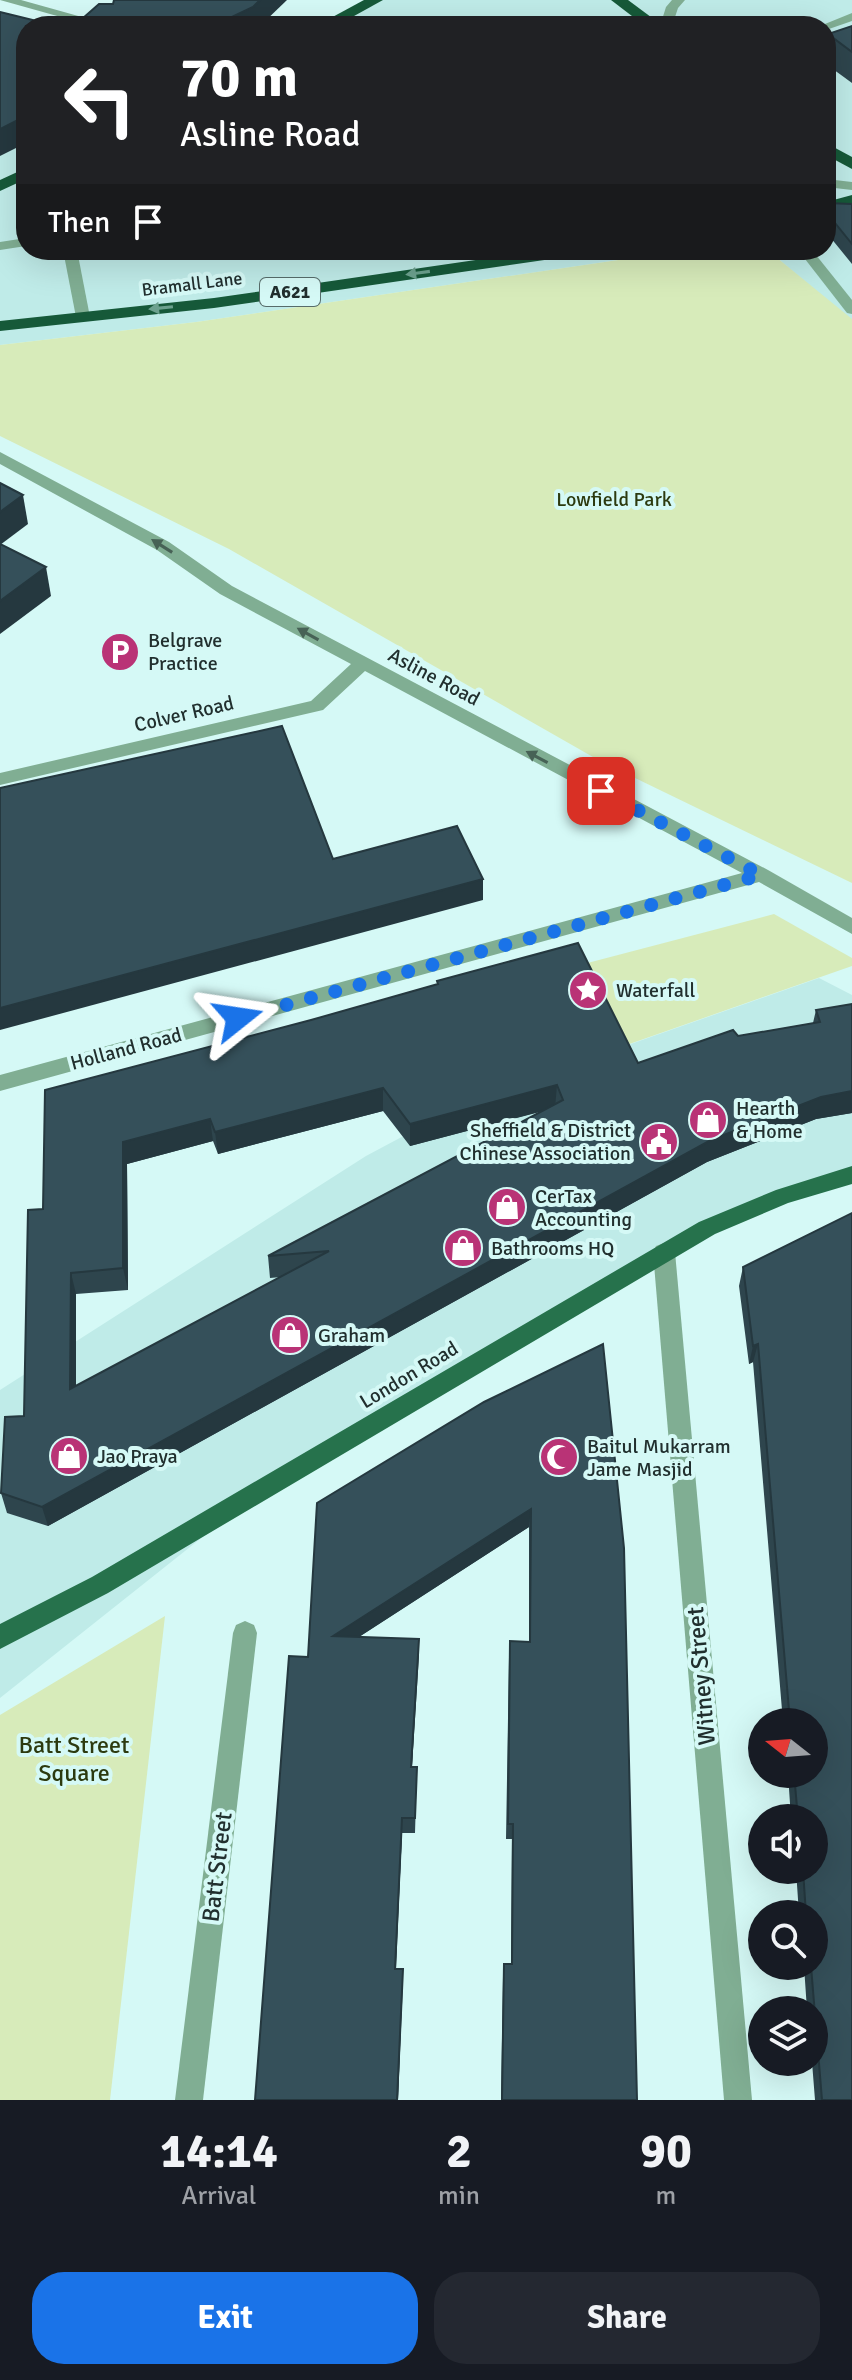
<!DOCTYPE html>
<html lang="en">
<head>
<meta charset="utf-8">
<style>
	:root { --surface:#171b24; --page:#242831; --text:#f1f3f6; --muted:#9ea1a6; --accent:#1a73e8 }
	body { margin:0; font-family:Signika,sans-serif; background:var(--page); color:var(--text); height:100vh; display:flex; flex-direction:column; font-size:30px; white-space:nowrap }
	* { box-sizing:border-box; margin:0 }
	p { font-size:26px; color:var(--muted) }
	.icon { flex:none; width:44px; height:44px; fill:none; stroke:currentColor; stroke-width:2; stroke-linecap:round; stroke-linejoin:round }
	.map { position:relative; height:2100px; overflow:hidden }
	.side { display:flex; flex-direction:column; background:var(--surface); flex:1 }
	.side>* { flex:none }
	.guide { position:absolute; left:16px; top:16px; width:820px; height:244px; border-radius:32px; box-shadow:0 8px 32px #0002; background:#202124; color:#fff; overflow:hidden }
	.needle { width:52px; rotate:287deg }
	.buttons { position:absolute; left:748px; top:1708px; display:grid; gap:16px }
	.buttons a { display:grid; place-items:center; width:80px; height:80px; border-radius:50%; background:var(--surface); box-shadow:0 8px 32px #0002; font-size:40px }
	.pin { position:absolute; display:grid; place-items:center; width:68px; height:68px; color:#fff; margin:-34px; border-radius:16px; box-shadow:0 4px 12px #0006 }
	.me { position:absolute; width:88px; margin:-44px; rotate:75deg; stroke-linejoin:round; filter:drop-shadow(0 0 6px #0008) }
	.turn { display:flex; align-items:center; gap:28px; height:168px; padding:0 32px; font-size:36px }
	.turn .icon { width:104px; height:104px; stroke-width:2.5 }
	.turn b { display:block; font-size:56px; line-height:68px }
	.then { display:flex; align-items:center; height:76px; padding:0 32px; background:#0003; gap:16px; font-size:30px }
	.eta { display:flex; justify-content:space-evenly; align-items:center; height:136px; text-align:center }
	.eta b { font-size:48px; font-weight:700; line-height:56px }
	.action { display:flex; gap:16px; margin-top:auto; padding:16px 32px }
	.action a { flex:1; height:92px; border-radius:32px; background:var(--accent); color:#fff; font-size:32px; font-weight:700; line-height:92px; text-align:center }
	.action a+a { background:var(--page); color:var(--text) }
	.map>svg:first-child { display:block }
</style>
</head>
<body>
<div class="map">
<svg width="852" height="2100" viewBox="0 0 852 2100">
	<rect width="100%" height="100%" fill="#d5f9f6"/>
	<!-- built -->
	<g fill="#bfebe8">
		<path d="M376 0H852V321L776 257 755 250H826V26H324Z"/>
		<path d="M26 85V250H686L196 322 0 345V95Z"/>
		<path d="M819 978 852 995V1175L747 1211 263 1489 0 1698V1390L366 1156 471 1100Z"/>
	</g>
	<!-- green -->
	<g fill="#d7ebba">
		<path d="M686 250H755L776 257 852 319V883L600 761 229 549 0 436V345L196 322Z"/>
		<path d="M774 914 852 958V966L618 1048 576 966Z"/>
		<path d="M165 1616 110 2100H0V1715Z"/>
	</g>
	<g fill="none" stroke-linecap="round" stroke-linejoin="round">
		<!-- minor -->
		<g fill="#80ae93" fill-rule="evenodd">
			<path d="M0 0H21L114 26H93Z"/>
			<path d="M672 0H685L678 8 672 26H660L666 7Z"/>
			<path d="M852 13V21L826 30V26H820Z"/>
			<path d="M826 179 852 182V190L826 187Z"/>
			<path d="M26 238V246L0 250V242Z"/>
			<path d="M63 250H77L90 317 88 320 83 321 76 317Z"/>
			<path d="M798 250H812L852 300V314L847 313Z"/>
			<path d="M0 452 169 542 232 586 768 870 852 918V934L759 882 0 1091V1075L742 873 365 671 323 710 0 785V773L311 701 351 664 220 594 157 550 0 464Z"/>
			<path d="M664 1243 672 1246 675 1252 752 2100H724L653 1252 656 1246Z"/>
			<path d="M245 1621 254 1625 257 1633 203 2100H175L233 1633 236 1625Z"/>
		</g>
		<!-- major -->
		<path fill="#26724c" fill-rule="evenodd" d="M852 1166V1184L788 1203 715 1234 108 1593 0 1649V1624L92 1577 699 1222 776 1190Z"/>
		<!-- highway -->
		<g fill="#165939" fill-rule="evenodd">
			<path d="M364 0H383L336 26H316Z"/>
			<path d="M611 0H628L663 26H645Z"/>
			<path d="M826 143 852 157V169L826 155Z"/>
			<path d="M26 168V179L0 191V180Z"/>
			<path d="M852 195V205L826 212V202Z"/>
			<path d="M544 250H588L579 255 214 308 0 331V321L214 298Z"/>
		</g>
	</g>
	<!-- wall -->
	<g fill="#2e454d" fill-rule="evenodd">
		<path d="M852 26V83L826 64 828 34Z"/>
		<path d="M826 203 852 204V264L826 232Z"/>
		<path d="M437 981 638 1063 738 1036 813 1023 816 1010 852 1004V1113L816 1119 707 1162 48 1526 7 1513 1 1493 24 1416 43 1209 311 1020 437 984ZM383 1111 410 1146 542 1111 268 1256 270 1278 281 1277 76 1386V1294L128 1290 127 1164 213 1141 218 1154Z"/>
		<path d="M852 1213V2100H815L812 2062H814V2010H807L804 1966H814V1914H799L796 1870H814V1818H791L788 1774H814V1722H783L753 1362 749 1364 739 1286 743 1267Z"/>
		<path d="M603 1344 637 2100H501L503 1977 504 1964H511L512 1839H506L509 1658 510 1641 529 1642V1527L359 1637 419 1639 412 1767H417L415 1833H402L396 1969 403 1982 398 2100 308 1657Z"/>
	</g>
	<!-- shaded-wall -->
	<g fill="#25383f">
		<path d="M260 0H287L260 26H213Z"/>
		<path d="M26 116V143L0 156V129Z"/>
		<path d="M23 495 28 524 0 545V512Z"/>
		<path d="M46 567 51 596 0 634V601Z"/>
		<path d="M483 879V900L0 1030V1008Z"/>
		<path d="M557 1085 555 1108 410 1146V1124Z"/>
		<path d="M383 1088V1111L218 1154 215 1132Z"/>
		<path d="M852 1091V1113L816 1119 707 1162 48 1526 42 1507 711 1140 821 1097Z"/>
		<path d="M210 1119 213 1141 127 1164 128 1290 123 1268V1142Z"/>
		<path d="M71 1273 76 1294V1409L70 1389Z"/>
		<path d="M758 1344 753 1362 749 1364 753 1346Z"/>
		<path d="M531 1509 529 1527 334 1653 333 1636Z"/>
		<path d="M419 1639V1655L411 1782V1767Z"/>
		<path d="M402 1818V1833L395 1982V1969Z"/>
		<path d="M403 1969 398 2100H397Z"/>
	</g>
	<!-- building -->
	<g fill="#35505a" stroke="#25383f" stroke-width="2" fill-rule="evenodd">
		<path d="M114 0H260L253 7 213 26H74L99 4H113Z"/>
		<path d="M0 12 57 26H26V116L0 129Z"/>
		<path d="M852 26V52L828 34Z"/>
		<path d="M826 203 852 204V244L826 212Z"/>
		<path d="M0 483 23 495 0 512Z"/>
		<path d="M0 544 46 567 0 601Z"/>
		<path d="M282 726 333 859 457 826 483 879 0 1008V788Z"/>
		<path d="M578 943 638 1063 733 1030 738 1036 820 1022 816 1010 852 1004V1091L821 1097 711 1140 42 1507 1 1493 5 1417 24 1416 28 1210 43 1209 45 1090 311 1020 438 984 437 981ZM557 1085 563 1100 268 1256 329 1251 70 1389 71 1273 123 1268V1142L210 1119 215 1132 383 1088 410 1124Z"/>
		<path d="M852 1213V2100H822L811 1966H814V1914H806L803 1870H814V1818H798L794 1774H814V1722H790L758 1344 753 1346 743 1267Z"/>
		<path d="M603 1344 624 1548 637 2100H502L504 1964H512L513 1824H508L510 1641 530 1642 531 1509 333 1636 419 1639 411 1767H417L415 1818H402L395 1969H403L397 2100H255L289 1656 308 1657 317 1503 484 1402Z"/>
	</g>
	<!-- one-way arrows -->
	<defs><path id="oneway-solid" d="M-6-.8H1V-3.2L6.5 0L1 3.2V.8H-6Z" transform="scale(2)"/></defs>
	<g fill="#6ca18e">
		<use href="#oneway-solid" transform="translate(418 273) rotate(172)"/>
		<use href="#oneway-solid" transform="translate(161 308) rotate(174)"/>
	</g>
	<g fill="#476256">
		<use href="#oneway-solid" transform="translate(162 546) rotate(-148)"/>
		<use href="#oneway-solid" transform="translate(308 634) rotate(-151)"/>
		<use href="#oneway-solid" transform="translate(537 757) rotate(-152)"/>
	</g>
	<g fill="none" stroke-linecap="round" stroke-linejoin="round">
		<!-- route -->
		<path stroke="#1a73e8" stroke-width="14" stroke-dasharray="0 25.2" d="M238 1018 761 875 601 791"/>
	</g>
	<!-- icons -->
	<defs>
		<g id="parking-disc" transform="scale(2)"><circle r="9.5" fill="#b93376" stroke="#d5f9f6"/><path d="M-3.5-5.5H1a3.5 3.5 0 0 1 0 7H-1V5.5H-3.5ZM-1-3.4V-.6H.8a1.4 1.4 0 0 0 0-2.8Z" fill="#fff"/></g>
		<g id="sight-disc" transform="scale(2)"><circle r="9.5" fill="#b93376" stroke="#d5f9f6"/><path d="M0-6L1.8-2.2L6-1.7L2.9 1.2L3.7 5.4L0 3.3L-3.7 5.4L-2.9 1.2L-6-1.7L-1.8-2.2Z" fill="#fff"/></g>
		<g id="shop-disc" transform="scale(2)"><circle r="9.5" fill="#b93376" stroke="#d5f9f6"/><path d="M-5-2.5h2.3a2.7 3.5 0 0 1 5.4 0H5L5.5 6h-11ZM-1.5-2.5h3a1.5 2.3 0 0 0-3 0Z" fill="#fff"/></g>
		<g id="civic-disc" transform="scale(2)"><circle r="9.5" fill="#b93376" stroke="#d5f9f6"/><path d="M-.6-6.5H3V-4.5H.6V-3L4-1V1h2V6H-6V1h2V-1L-.6-3ZM-1.2 2.5V6h2.4V2.5Z" fill="#fff"/></g>
		<g id="mosque-disc" transform="scale(2)"><circle r="9.5" fill="#b93376" stroke="#d5f9f6"/><path d="M3.5-4.9A6 6 0 1 0 3.5 4.9A5 5 0 1 1 3.5-4.9Z" fill="#fff"/></g>
	</defs>
	<g fill-rule="evenodd">
		<use href="#parking-disc" x="120" y="652"/>
		<use href="#sight-disc" x="588" y="990"/>
		<use href="#shop-disc" x="708" y="1120"/>
		<use href="#civic-disc" x="659" y="1142"/>
		<use href="#shop-disc" x="507" y="1207"/>
		<use href="#shop-disc" x="463" y="1248"/>
		<use href="#shop-disc" x="290" y="1335"/>
		<use href="#shop-disc" x="69" y="1456"/>
		<use href="#mosque-disc" x="559" y="1457"/>
	</g>
	<g text-anchor="middle" dominant-baseline="central" stroke-width="8" stroke-linejoin="round" paint-order="stroke">
		<!-- far-street labels -->
		<g font-size="18" fill="#212f2e" stroke="#d5f9f6">
			<text transform="translate(192 284) rotate(-7)">Bramall Lane</text>
		</g>
		<!-- shield labels -->
		<rect fill="#d5f9f6" stroke="#576c6a" stroke-width="2" x="260" y="278" width="60" height="28" rx="6"/>
		<g font-size="18" font-weight="bold" fill="#212f2e">
			<text x="290" y="292">A621</text>
		</g>
		<!-- park labels -->
		<g font-size="20" fill="#2c3a0f" stroke="#d5f9f6">
			<text x="614" y="499">Lowfield Park</text>
		</g>
		<!-- poi labels -->
		<g font-size="20" fill="#212f2e" stroke="#d5f9f6" text-anchor="start">
			<text x="148" y="640">Belgrave<tspan x="148" dy="23">Practice</tspan></text>
			<text x="616" y="990">Waterfall</text>
			<text x="736" y="1108">Hearth<tspan x="736" dy="23">&amp; Home</tspan></text>
			<text x="631" y="1130" text-anchor="end">Sheffield &amp; District<tspan x="631" dy="23">Chinese Association</tspan></text>
			<text x="535" y="1196">CerTax<tspan x="535" dy="23">Accounting</tspan></text>
			<text x="491" y="1248">Bathrooms HQ</text>
			<text x="318" y="1335">Graham</text>
			<text x="587" y="1446">Baitul Mukarram<tspan x="587" dy="23">Jame Masjid</tspan></text>
			<text x="97" y="1456">Jao Praya</text>
		</g>
		<!-- street labels -->
		<g font-size="20" fill="#212f2e" stroke="#d5f9f6">
			<text transform="translate(434 677) rotate(28)">Asline Road</text>
			<text transform="translate(184 714) rotate(-13)">Colver Road</text>
			<text transform="translate(126 1049) rotate(-15)">Holland Road</text>
			<text transform="translate(409 1375) rotate(-31)">London Road</text>
		</g>
		<!-- near-street labels -->
		<g font-size="24" fill="#212f2e" stroke="#d5f9f6">
			<text transform="translate(701 1676) rotate(-95)">Witney Street</text>
			<text transform="translate(217 1867) rotate(-83)">Batt Street</text>
		</g>
		<!-- near-park labels -->
		<g font-size="24" fill="#2c3a0f" stroke="#d5f9f6">
			<text x="74" y="1745">Batt Street<tspan x="74" dy="28">Square</tspan></text>
		</g>
	</g>
</svg>
<div class="buttons">
<a><svg class="needle" viewBox="-14 -14 28 28"><path d="M0-13l5 13h-10z" fill="#e53935"/><path d="M0 13l5-13h-10z" fill="#9ea1a6"/></svg></a>
<a><svg class="icon" aria-label="sound" viewBox="0 0 24 24"><path d="M4 9h4l5-4v14l-5-4H4zM17 9q2 3 0 6"/></svg></a>
<a><svg class="icon" aria-label="search" viewBox="0 0 24 24"><circle cx="10" cy="10" r="6"/><path d="M15 15l6 6"/></svg></a>
<a><svg class="icon" aria-label="layers" viewBox="0 0 24 24"><path d="M12 4l9 5-9 5-9-5zM3 14l9 5 9-5"/></svg></a>
</div>
<div class="pin" style="left:601px;top:791px;background:#d93025"><svg class="icon" aria-label="arrive" viewBox="0 0 24 24"><path d="M6 21V4h12l-3 4 3 4H6"/></svg></div>
<svg class="me" style="left:238px;top:1018px" viewBox="-20 -20 40 40"><path d="M0-17L14 15 0 8-14 15z" fill="#1a73e8" stroke="#fff" stroke-width="4"/></svg>
<div class="guide">
<div class="turn"><svg class="icon" aria-label="left" viewBox="0 0 24 24"><path d="M17 20v-9H6M10 6l-5 5 5 5"/></svg><div><b>70 m</b>Asline Road</div></div>
<div class="then">Then<svg class="icon" aria-label="arrive" viewBox="0 0 24 24"><path d="M6 21V4h12l-3 4 3 4H6"/></svg></div>
</div>
</div>
<section class="side">
<div class="eta">
<div><b>14:14</b><p>Arrival</p></div>
<div><b>2</b><p>min</p></div>
<div><b>90</b><p>m</p></div>
</div>
<div class="action"><a>Exit</a><a>Share</a></div>
</section>
</body>
</html>
